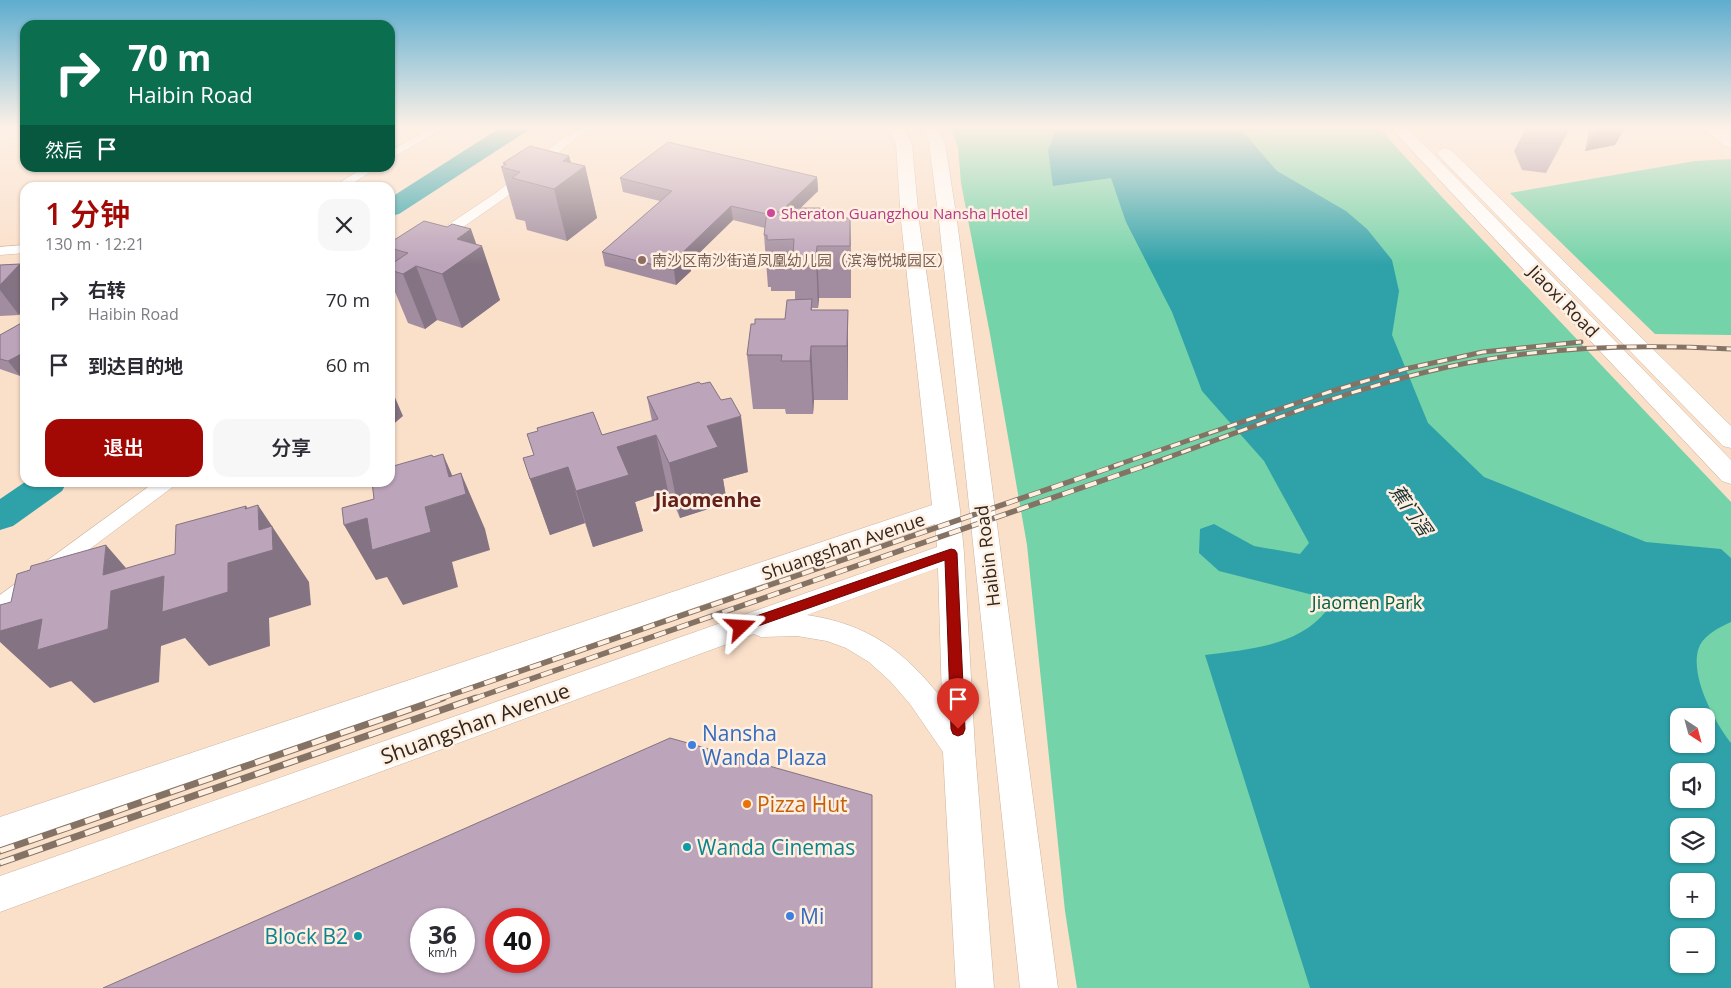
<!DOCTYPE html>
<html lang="zh">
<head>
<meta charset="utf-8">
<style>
	:root { --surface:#fff; --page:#f7f7f7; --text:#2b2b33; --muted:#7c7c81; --accent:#a20905 }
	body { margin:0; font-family:"Open Sans","Noto Sans SC",sans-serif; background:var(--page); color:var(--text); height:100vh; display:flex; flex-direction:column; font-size:19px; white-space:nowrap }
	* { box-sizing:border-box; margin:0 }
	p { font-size:16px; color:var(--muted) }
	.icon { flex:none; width:28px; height:28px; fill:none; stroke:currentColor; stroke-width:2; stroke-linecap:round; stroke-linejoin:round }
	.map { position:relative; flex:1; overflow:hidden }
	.drawer { position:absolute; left:20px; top:182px; width:375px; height:305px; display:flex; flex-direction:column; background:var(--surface); border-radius:15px; box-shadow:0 1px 4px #0004 }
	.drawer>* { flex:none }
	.guide { position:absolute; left:20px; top:20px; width:375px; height:152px; border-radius:15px; box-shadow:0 1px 4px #0004; background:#0b6e4f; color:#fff; overflow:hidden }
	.needle { width:32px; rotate:144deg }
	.tools { position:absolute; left:1670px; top:708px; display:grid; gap:10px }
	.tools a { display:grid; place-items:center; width:45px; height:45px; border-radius:10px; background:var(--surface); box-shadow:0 1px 4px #0004; font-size:25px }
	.speed { position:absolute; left:410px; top:908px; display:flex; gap:10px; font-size:25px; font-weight:700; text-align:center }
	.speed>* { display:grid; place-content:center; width:65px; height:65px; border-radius:50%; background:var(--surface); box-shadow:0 1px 4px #0004; line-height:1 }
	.speed small { font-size:12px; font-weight:400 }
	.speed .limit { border:8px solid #d22; background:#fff; color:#111 }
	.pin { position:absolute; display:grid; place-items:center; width:42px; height:42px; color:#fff; margin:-51px -21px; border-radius:50% 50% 50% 0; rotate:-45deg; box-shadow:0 0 5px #0007 }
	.pin .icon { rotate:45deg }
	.me { position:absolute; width:55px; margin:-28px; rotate:70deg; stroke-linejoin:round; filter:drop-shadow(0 0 4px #0008) }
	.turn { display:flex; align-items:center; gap:18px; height:105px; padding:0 25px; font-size:22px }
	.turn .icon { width:65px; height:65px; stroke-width:2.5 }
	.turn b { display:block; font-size:35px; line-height:42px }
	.then { display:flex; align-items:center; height:48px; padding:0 25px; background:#0003; gap:10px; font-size:19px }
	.round { display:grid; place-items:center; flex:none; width:52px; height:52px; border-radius:15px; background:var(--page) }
	.overview { display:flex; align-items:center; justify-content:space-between; height:85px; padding:0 25px }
	h1 { font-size:30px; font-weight:600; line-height:38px; color:var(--accent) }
	.primary-button { display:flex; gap:10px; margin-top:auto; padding:10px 25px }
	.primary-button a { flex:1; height:58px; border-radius:15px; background:var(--accent); color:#fff; font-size:20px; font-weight:600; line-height:58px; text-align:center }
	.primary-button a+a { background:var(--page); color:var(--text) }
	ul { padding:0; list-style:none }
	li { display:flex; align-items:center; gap:15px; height:65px; padding:0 25px }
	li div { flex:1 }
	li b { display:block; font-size:19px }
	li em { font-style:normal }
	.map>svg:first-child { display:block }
</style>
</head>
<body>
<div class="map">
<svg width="1731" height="988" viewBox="0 0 1731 988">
	<rect width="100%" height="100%" fill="#fadfc9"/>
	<!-- green -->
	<g fill="#74d3a9" fill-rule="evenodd">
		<path d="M950 126H1377L1441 196 1731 502V988H1077L1065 911 1027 545 990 334 961 183 958 147ZM1679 716H1706V744H1679ZM1679 771H1706V799H1679ZM1679 826H1706V854H1679ZM1679 881H1706V909H1679ZM1679 936H1706V964H1679Z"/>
		<path d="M1731 159V335L1655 334 1510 193 1695 161Z"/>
	</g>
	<!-- water -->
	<path fill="#2fa2a9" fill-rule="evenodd" d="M1058 126H1238L1277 171 1346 211 1367 229 1392 260 1399 291 1392 335 1428 423 1484 477 1646 542 1721 549 1731 558V622C1720 627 1706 634 1700 645 1687 672 1715 723 1731 743V988H1310L1205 655C1248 649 1298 647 1327 610L1317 596 1219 571 1199 553 1200 529 1214 524 1254 546 1300 554 1309 543 1264 461 1202 391 1172 312 1126 222 1111 178 1053 186 1048 150ZM1679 716H1706V744H1679ZM1679 771H1706V799H1679ZM1679 826H1706V854H1679ZM1679 881H1706V909H1679ZM1679 936H1706V964H1679Z"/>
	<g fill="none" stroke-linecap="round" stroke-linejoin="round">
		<!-- river -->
		<g fill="#2fa2a9" fill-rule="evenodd">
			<path d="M503 126H530L527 131 399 214 390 216V198Z"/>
			<path d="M25 482H67L62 491 13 526 0 530V499Z"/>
		</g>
		<!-- street casing -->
		<g stroke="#ceb49f" stroke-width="1">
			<g id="street">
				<path d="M434 126H448L390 159V151Z"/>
				<path d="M584 126H598L571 142 505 198 443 241H433L432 238 433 235 497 192 563 138Z"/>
				<path d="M363 168H376L346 188H331Z"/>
				<path d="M25 245V253L0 255V247Z"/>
				<path d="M155 482H176L174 486 7 611 0 613V595Z"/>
			</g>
		</g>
		<!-- secondary casing -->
		<g stroke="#ceb49f" stroke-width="1">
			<g id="secondary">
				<path d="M886 126H902L912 144 919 221 960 510 964 553 975 749 994 988H956L943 752 910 704 890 681 869 662 846 648 827 641 797 636 761 637 754 634 0 912V876L937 547 935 524 0 849V817L932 505 901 221 896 144ZM938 568 942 699C905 651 868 624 807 615Z"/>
				<path d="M920 126H936L945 143 957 221 1058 988H1020L939 221 929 143Z"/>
				<path d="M1389 126H1406L1731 460V484L1722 481Z"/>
				<path d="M1701 126H1720L1731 135V148L1725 146Z"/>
				<path d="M1445 148 1451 150 1731 426V448L1723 446 1439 156 1437 153 1439 150Z"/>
			</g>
		</g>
		<!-- primary casing -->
		<g stroke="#ceb49f" stroke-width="1">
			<path id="primary" d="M1720 126H1731V134L1725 133Z"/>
		</g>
		<!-- street -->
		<use href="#street" fill="#fff" fill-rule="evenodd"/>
		<!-- secondary -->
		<use href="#secondary" fill="#fff" fill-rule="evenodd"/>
		<!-- primary -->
		<use href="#primary" fill="#fff" fill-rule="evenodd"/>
		<!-- rail-far2 casing -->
		<g stroke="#847365" stroke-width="5">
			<g id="rail-far2">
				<path d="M1114 466 1329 392 1405 369 1483 352 1581 342"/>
				<path d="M1144 466C1248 429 1359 384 1467 363 1554 346 1643 344 1731 349"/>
			</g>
		</g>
		<!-- rail-far1 casing -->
		<g stroke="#847365" stroke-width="5.5">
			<g id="rail-far1">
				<path d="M439 699 1118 465"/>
				<path d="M473 699 1147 465"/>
			</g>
		</g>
		<!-- rail casing -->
		<g stroke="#847365" stroke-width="7">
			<g id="rail">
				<path d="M0 851 443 698"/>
				<path d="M0 863 476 698"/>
			</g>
		</g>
		<!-- rail-far2 -->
		<use href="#rail-far2" stroke="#ffefe1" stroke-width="3" stroke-dasharray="10" stroke-linecap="butt"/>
		<!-- rail-far1 -->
		<use href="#rail-far1" stroke="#ffefe1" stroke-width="4" stroke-dasharray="12" stroke-linecap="butt"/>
		<!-- rail -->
		<use href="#rail" stroke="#ffefe1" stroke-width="5" stroke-dasharray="15" stroke-linecap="butt"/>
	</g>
	<!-- wall -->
	<g fill="#a28da0">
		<path d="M783 126H824V129Z"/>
		<path d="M1527 126H1567L1569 130 1546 173 1522 170 1514 151Z"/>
		<path d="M1590 126H1626L1615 145 1585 151Z"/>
		<path d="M569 156 571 163 585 166 597 218 567 241 527 230 525 221 516 219 501 167 504 165 503 163Z"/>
		<path d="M817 177 818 191 800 208H820L821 218H850L851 298H819L818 308H812V310H848V400H814L813 414H786L785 409H753L747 355 755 324 785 319 795 300V291H771V287H768L764 235 765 228 733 220 690 262 691 271 676 285 605 266 602 252 660 201 623 192 620 178Z"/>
		<path d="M391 242 476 244 500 300 462 328 437 320 425 329 408 323 390 280V265L394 263 390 254V245L391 244Z"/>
		<path d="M20 264 25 271V308L19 315 0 316V265Z"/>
		<path d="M25 321V374L20 376 0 369V335Z"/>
		<path d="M647 397 748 472 723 479 727 503 680 518 668 491 635 502 643 531 593 547 585 523 550 535 530 479 602 435 652 421Z"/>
	</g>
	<!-- shaded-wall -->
	<g fill="#847382">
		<path d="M1599 126H1626L1615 145 1585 151Z"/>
		<path d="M569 156 574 175 585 166 597 218 567 241 554 189 563 161Z"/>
		<path d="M817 177 818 191 777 231 776 217Z"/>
		<path d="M731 206 733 220 690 262 691 271 676 285 674 270 681 254Z"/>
		<path d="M850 218 851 269V298L850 246Z"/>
		<path d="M471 229 478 249 482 246 500 300 462 328 442 274 457 239Z"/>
		<path d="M817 246 819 298 818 308 816 256Z"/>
		<path d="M20 264 25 271V308L19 315 0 290V285Z"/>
		<path d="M416 266 437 320 425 329 403 274Z"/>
		<path d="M848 310V400L847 346Z"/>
		<path d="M811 346 814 400 813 414 810 361Z"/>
		<path d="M25 352V374L20 376 8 361Z"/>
		<path d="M390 386 403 416 390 427Z"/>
		<path d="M741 416 748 472 723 479 727 503 680 518 669 463 707 426Z"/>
		<path d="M656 435 668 491 635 502 643 531 593 547 576 491 617 447Z"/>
		<path d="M443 454 461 496V473L485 529 490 550 452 562 458 587 403 605 387 577 376 580 344 525 367 518 425 507 451 499 449 477Z"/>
		<path d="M568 467 585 523 550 535 530 479Z"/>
		<path d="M258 505 309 582 311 605 269 618 270 646 209 666 185 638 161 646 159 682 94 703 71 681 50 688 0 642V631L103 575 106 545 139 583 164 576 228 563 259 530 245 509 246 506 259 525Z"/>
	</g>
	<!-- building -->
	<g fill="#bca4ba" stroke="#847382" fill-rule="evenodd">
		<path d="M1544 126H1567L1569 130 1544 127Z"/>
		<path d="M668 142 817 177 780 212H767V214L731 206 681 254 689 256 674 270 602 252 672 191 620 178Z"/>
		<path d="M530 146 569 156 563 161 585 166 554 189 512 178 520 172 501 167 506 164 503 163Z"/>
		<path d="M797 208H820V218H850V246H817L816 256H793L794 239 767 240V235H764L767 212H796Z"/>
		<path d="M424 221 447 227 452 224 471 229 457 239 482 246 442 274 416 266 403 274 390 270V265L408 253 390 248V245L393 243 391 242Z"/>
		<path d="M20 264 0 285V265Z"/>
		<path d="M812 299 811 310H848L847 346H811L810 361H781L782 355H747L751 324H755V319H785L787 300Z"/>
		<path d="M25 321V352L8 361 0 359V335Z"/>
		<path d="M699 382 701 384 710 382 721 400 731 398 741 416 707 426 718 447 669 463 656 435 617 447 629 475 576 491 568 467 530 479 523 458 534 455 527 434 538 431 537 428 593 412 602 435 658 419 647 397Z"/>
		<path d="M443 454 449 477 461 473 466 494 425 507 431 532 372 550 367 518 344 525 342 508 374 499 372 482H390V467L432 455 433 457Z"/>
		<path d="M258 505 259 530 272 526 273 550 228 563V592L162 612 164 576 111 591 108 629 37 650 42 619 0 631V605L11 602 17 574 30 570 31 566 106 545 103 575 175 554 176 525 246 506 245 509Z"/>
		<path d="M670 738 872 795V988H103ZM421 919H464V961H421ZM496 919H539V961H496Z"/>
	</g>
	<!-- sky -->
	<linearGradient id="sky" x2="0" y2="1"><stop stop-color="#5eadcf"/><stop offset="0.48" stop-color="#fdf1e7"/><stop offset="1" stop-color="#fdf1e7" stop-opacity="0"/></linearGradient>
	<rect width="1731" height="265" fill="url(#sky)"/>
	<!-- route -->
	<path fill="#a20905" stroke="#690603" d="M951 549 955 550 957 553 965 729 963 734 958 736 953 734 951 729 945 560 741 632 736 631 734 627 736 623Z"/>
	<!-- markers -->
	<circle fill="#d1479c" stroke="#ffefe1" stroke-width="2" cx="771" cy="213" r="5"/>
	<circle fill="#8d6e63" stroke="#ffefe1" stroke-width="2" cx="642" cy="260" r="5"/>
	<g fill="#3f7fe0" stroke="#ffefe1" stroke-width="2">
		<circle cx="692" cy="745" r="5"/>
		<circle cx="790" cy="916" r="5"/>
	</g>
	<circle fill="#e8710a" stroke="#ffefe1" stroke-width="2" cx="747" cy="804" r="5"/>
	<g fill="#0f9aa8" stroke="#ffefe1" stroke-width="2">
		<circle cx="687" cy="847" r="5"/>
		<circle cx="358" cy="936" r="5"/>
	</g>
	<g text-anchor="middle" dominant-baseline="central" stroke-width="5" stroke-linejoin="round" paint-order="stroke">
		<!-- far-hotel labels -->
		<g font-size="15" fill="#b23c85" stroke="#ffefe1" text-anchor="start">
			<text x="781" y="213">Sheraton Guangzhou Nansha Hotel</text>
		</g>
		<!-- far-education labels -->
		<g font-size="15" fill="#785e54" stroke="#ffefe1" text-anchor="start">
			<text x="652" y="260">南沙区南沙街道凤凰幼儿园（滨海悦城园区）</text>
		</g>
		<!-- street labels -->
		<g font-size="18" fill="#31271f" stroke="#ffefe1">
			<text transform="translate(1564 301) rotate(46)">Jiaoxi Road</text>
			<text transform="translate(843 546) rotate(-19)">Shuangshan Avenue</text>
			<text transform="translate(987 556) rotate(-97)">Haibin Road</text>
		</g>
		<!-- park labels -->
		<g font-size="18" fill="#026043" stroke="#ffefe1">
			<text x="1367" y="602">Jiaomen Park</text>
		</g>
		<!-- water labels -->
		<g font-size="19" font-style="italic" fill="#183032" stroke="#ffefe1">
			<text transform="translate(1411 510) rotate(55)">蕉门滘</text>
		</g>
		<!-- quarter labels -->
		<g font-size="20" font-weight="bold" fill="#642019" stroke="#ffefe1">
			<text x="708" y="499">Jiaomenhe</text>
		</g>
		<!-- near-street labels -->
		<g font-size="21" fill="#31271f" stroke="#ffefe1">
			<text transform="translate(475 723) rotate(-20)">Shuangshan Avenue</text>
		</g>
		<!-- near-shop labels -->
		<g font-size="21" fill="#366cbe" stroke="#ffefe1" text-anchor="start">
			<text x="702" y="733">Nansha<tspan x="702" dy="24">Wanda Plaza</tspan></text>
			<text x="800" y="916">Mi</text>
		</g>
		<!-- near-food labels -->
		<g font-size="21" fill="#c56008" stroke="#ffefe1" text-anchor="start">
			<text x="757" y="804">Pizza Hut</text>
		</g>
		<!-- near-culture labels -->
		<g font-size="21" fill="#0d838f" stroke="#ffefe1" text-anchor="start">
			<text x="697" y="847">Wanda Cinemas</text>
			<text x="348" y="936" text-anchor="end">Block B2</text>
		</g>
	</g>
</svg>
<div class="tools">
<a><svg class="needle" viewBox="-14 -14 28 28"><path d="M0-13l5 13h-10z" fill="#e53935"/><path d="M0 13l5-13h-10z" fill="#7c7c81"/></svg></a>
<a><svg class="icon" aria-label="sound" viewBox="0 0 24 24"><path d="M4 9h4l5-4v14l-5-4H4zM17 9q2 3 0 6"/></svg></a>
<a><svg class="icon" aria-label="layers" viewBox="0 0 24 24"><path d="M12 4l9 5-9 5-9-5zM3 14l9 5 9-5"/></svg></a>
<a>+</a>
<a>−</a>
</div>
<div class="speed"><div>36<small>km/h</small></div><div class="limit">40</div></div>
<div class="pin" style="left:958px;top:729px;background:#d93025"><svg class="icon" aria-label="arrive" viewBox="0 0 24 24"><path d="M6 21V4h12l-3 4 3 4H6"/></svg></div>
<svg class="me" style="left:741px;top:627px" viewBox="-20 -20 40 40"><path d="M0-17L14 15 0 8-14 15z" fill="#a20905" stroke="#fff" stroke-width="4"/></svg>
<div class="guide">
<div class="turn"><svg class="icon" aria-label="right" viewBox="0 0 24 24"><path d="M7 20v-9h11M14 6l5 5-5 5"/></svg><div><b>70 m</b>Haibin Road</div></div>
<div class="then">然后<svg class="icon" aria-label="arrive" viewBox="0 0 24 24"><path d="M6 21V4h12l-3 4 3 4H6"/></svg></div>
</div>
<section class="drawer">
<div class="overview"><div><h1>1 分钟</h1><p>130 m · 12:21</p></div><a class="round"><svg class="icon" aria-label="close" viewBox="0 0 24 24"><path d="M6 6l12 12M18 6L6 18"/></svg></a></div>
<ul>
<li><svg class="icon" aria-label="right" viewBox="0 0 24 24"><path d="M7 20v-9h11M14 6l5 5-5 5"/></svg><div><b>右转</b><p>Haibin Road</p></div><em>70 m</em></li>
<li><svg class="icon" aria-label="arrive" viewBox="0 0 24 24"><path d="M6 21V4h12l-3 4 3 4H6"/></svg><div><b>到达目的地</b></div><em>60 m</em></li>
</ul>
<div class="primary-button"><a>退出</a><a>分享</a></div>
</section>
</div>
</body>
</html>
